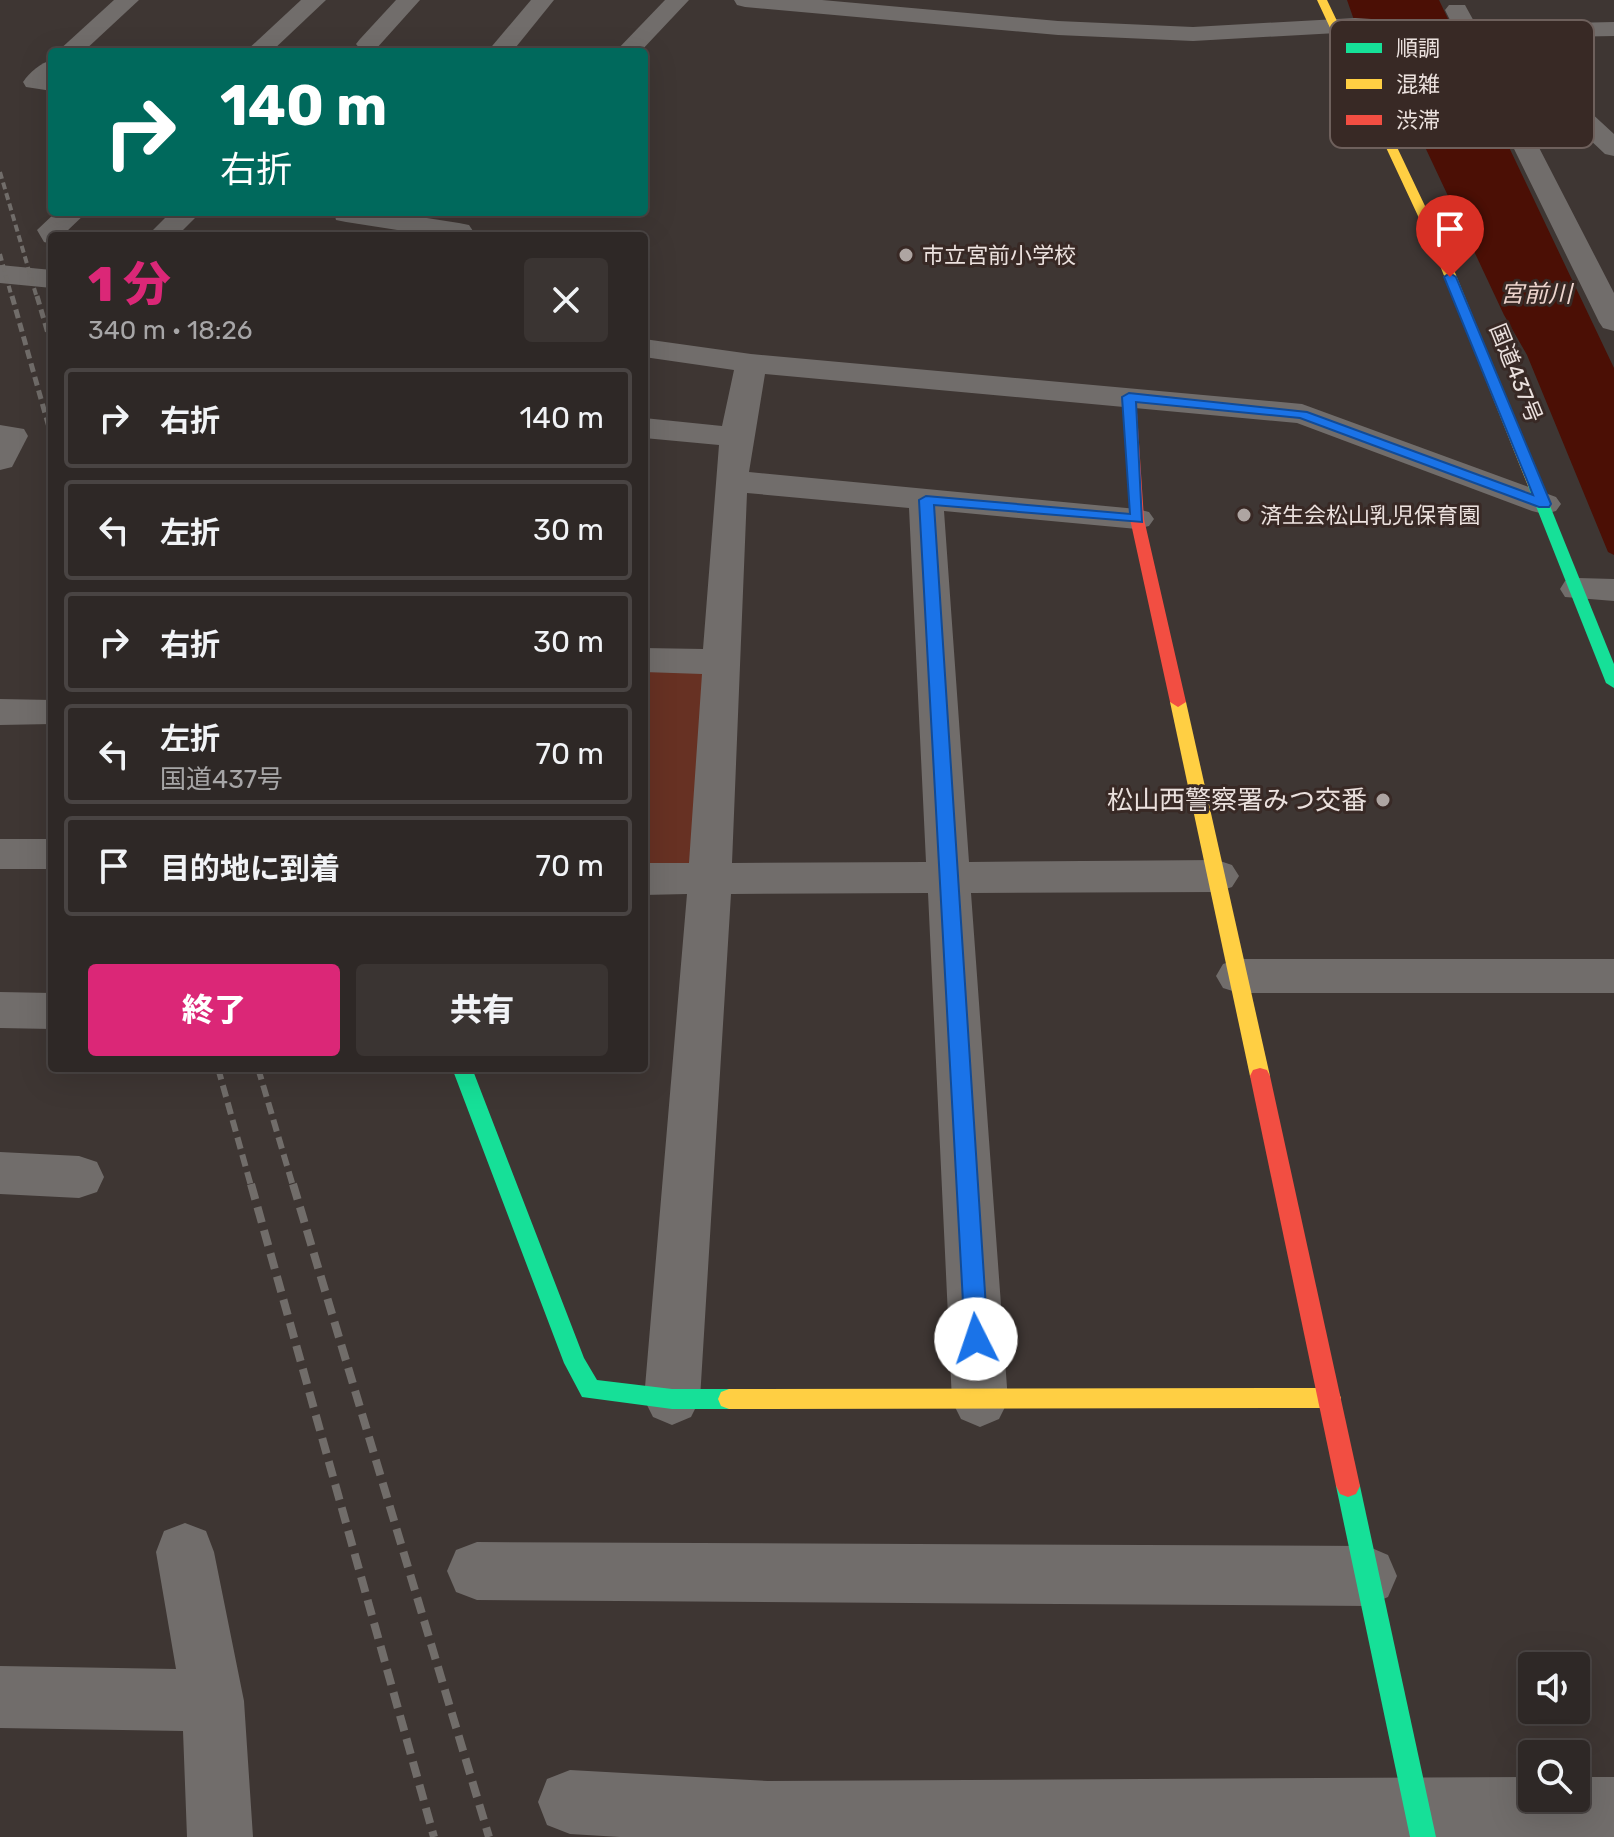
<!DOCTYPE html>
<html lang="ja">
<head>
<meta charset="utf-8">
<style>
	:root { --surface:#2e2826; --page:#3a3432; --text:#f1f3f6; --muted:#a7a6a7; --line:#494443; --accent:#db2777 }
	body { margin:0; font-family:Rubik,"Noto Sans JP",sans-serif; background:var(--page); color:var(--text); height:100vh; display:flex; flex-direction:column; font-size:30px; white-space:nowrap }
	* { box-sizing:border-box; margin:0 }
	p { font-size:26px; color:var(--muted) }
	.icon { flex:none; width:44px; height:44px; fill:none; stroke:currentColor; stroke-width:2; stroke-linecap:round; stroke-linejoin:round }
	.map { position:relative; flex:1; overflow:hidden }
	.details { position:absolute; left:48px; top:232px; width:600px; height:840px; display:flex; flex-direction:column; background:var(--surface); border-radius:8px; box-shadow:0 8px 32px #0002,0 0 0 2px var(--line) }
	.details>* { flex:none }
	.top-card { position:absolute; left:48px; top:48px; width:600px; height:168px; border-radius:8px; box-shadow:0 8px 32px #0002,0 0 0 2px var(--line); background:#00695c; color:#fff; overflow:hidden }
	.tools { position:absolute; left:1518px; top:1652px; display:grid; gap:16px }
	.tools a { display:grid; place-items:center; width:72px; height:72px; border-radius:8px; background:var(--surface); box-shadow:0 8px 32px #0002,0 0 0 2px var(--line); font-size:40px }
	.pin { position:absolute; display:grid; place-items:center; width:68px; height:68px; color:#fff; margin:-82px -34px; border-radius:50% 50% 50% 0; rotate:-45deg; box-shadow:0 0 8px #0007 }
	.pin .icon { rotate:45deg }
	.me { position:absolute; width:88px; margin:-44px; rotate:356deg; stroke-linejoin:round; filter:drop-shadow(0 0 6px #0008) }
	.turn { display:flex; align-items:center; gap:28px; height:168px; padding:0 40px; font-size:36px }
	.turn .icon { width:104px; height:104px; stroke-width:2.5 }
	.turn b { display:block; font-size:56px; line-height:68px }
	.round { display:grid; place-items:center; flex:none; width:84px; height:84px; border-radius:8px; background:var(--page) }
	.summary { display:flex; align-items:center; justify-content:space-between; height:136px; padding:0 40px }
	h1 { font-size:48px; font-weight:800; line-height:60px; color:var(--accent) }
	.button { display:flex; gap:16px; margin-top:auto; padding:16px 40px }
	.button a { flex:1; height:92px; border-radius:8px; background:var(--accent); color:#fff; font-size:32px; font-weight:800; line-height:92px; text-align:center }
	.button a+a { background:var(--page); color:var(--text) }
	ul { padding:0; list-style:none }
	li { display:flex; align-items:center; gap:24px; height:100px; margin:0 16px 12px; padding:0 24px; border:4px solid var(--line); border-radius:8px }
	li div { flex:1 }
	li b { display:block; font-size:30px }
	li em { font-style:normal }
	.map>svg:first-child { display:block }
</style>
</head>
<body>
<div class="map">
<svg width="1614" height="1837" viewBox="0 0 1614 1837">
	<rect width="100%" height="100%" fill="#3e3633"/>
	<!-- green -->
	<path fill="#673123" d="M644 670 711 672 694 871H644Z"/>
	<!-- water -->
	<path fill="#4b0f05" d="M1347 0H1439L1614 368V555L1608 552 1527 355 1504 315 1378 47 1382 41 1375 26 1354 20Z"/>
	<g fill="none" stroke-linecap="round" stroke-linejoin="round">
		<!-- street -->
		<g fill="#716d6b" fill-rule="evenodd">
			<path d="M114 0H139L83 52H57Z"/>
			<path d="M301 0H326L271 52H245Z"/>
			<path d="M396 0H420L376 49H360L356 44 360 39Z"/>
			<path d="M531 0H554L512 52H487Z"/>
			<path d="M665 0H689L640 52H615Z"/>
			<path d="M734 0H822L1058 21 1193 27 1355 18 1452 24 1445 10 1449 5H1465L1476 25 1614 22V36L1510 38 1614 134V156L1605 154 1483 39 1614 293V331L1603 328 1599 322 1460 39 1355 32 1193 41 1058 35 745 7 737 5Z"/>
			<path d="M52 60V91L26 87 23 82C30 72 40 63 52 60Z"/>
			<path d="M56 212H87L66 232 68 236H52V244L44 242 37 230Z"/>
			<path d="M171 212H201L177 236H147Z"/>
			<path d="M334 212H388L459 223 469 225 473 231 470 236H436L346 222 336 220Z"/>
			<path d="M0 265 52 270V288L0 283Z"/>
			<path d="M644 339 751 354 1302 404 1556 497 1561 504 1556 511 1544 514 1532 511 1297 423 765 374 749 472 1137 509 1149 512 1154 519 1149 526 1137 529 944 511 969 862 1217 860 1232 865 1239 876 1232 887 1217 892 971 893 1008 1401 999 1419 980 1427 961 1419 952 1401 928 893 731 894 700 1399 691 1417 672 1425 653 1417 644 1399 687 894 644 895V863H689L702 674 644 672V648L703 649 719 445 644 438V418L722 426 734 370 644 357ZM747 493 909 508 926 862 732 863Z"/>
			<path d="M0 425 24 429 28 436 12 467 0 470Z"/>
			<path d="M1578 578 1614 579V601L1565 597 1560 589 1565 581Z"/>
			<path d="M0 699 52 700V724L0 725Z"/>
			<rect x="0" y="839" width="52" height="30"/>
			<path d="M1239 959H1614V993H1239L1223 988 1216 976 1223 964Z"/>
			<path d="M0 992 52 993V1029L0 1028Z"/>
			<path d="M0 1152 79 1156 97 1162 104 1177 97 1192 79 1198 0 1194Z"/>
			<path d="M185 1523 206 1531 214 1552 244 1701 253 1837H187L183 1731 0 1728V1666L176 1669 156 1552 164 1531Z"/>
			<path d="M477 1542 1367 1546 1388 1555 1397 1576 1388 1597 1367 1606 477 1600 456 1592 447 1571 456 1550Z"/>
			<path d="M570 1770 768 1781 1532 1777V1798H1576V1777H1614V1837H620L570 1834 547 1825 538 1802 547 1779Z"/>
		</g>
		<!-- fast -->
		<g fill="#16e098" fill-rule="evenodd">
			<path d="M1535 482 1542 486 1614 664V688L1606 683 1528 486Z"/>
			<path d="M452 1068H472L584 1358 597 1380 672 1389H729L737 1392 740 1399 737 1406 729 1409H672L582 1397 564 1363Z"/>
			<path d="M1348 1475 1356 1478 1360 1486 1436 1837H1410L1336 1486 1340 1478Z"/>
		</g>
		<!-- slow -->
		<g fill="#ffcf43" fill-rule="evenodd">
			<path d="M1317 0H1327L1445 248 1542 486 1540 489H1530L1528 486 1433 248Z"/>
			<path d="M1178 697 1186 702 1270 1076 1267 1082 1260 1084 1253 1082 1250 1076 1170 702Z"/>
			<path d="M1330 1388 1338 1391 1341 1398 1338 1405 1330 1408 729 1409 721 1406 718 1399 721 1392 729 1389Z"/>
		</g>
		<!-- jam -->
		<g fill="#f24e42" fill-rule="evenodd">
			<path d="M1129 393 1136 397 1144 519 1186 702 1178 707 1170 702 1130 519 1122 397Z"/>
			<path d="M1260 1068 1267 1070 1270 1076 1360 1486 1356 1494 1348 1497 1340 1494 1336 1486 1250 1076 1253 1070Z"/>
		</g>
		<!-- rail-far3 -->
		<g stroke="#716d6a" stroke-width="4" stroke-dasharray="7 4" stroke-linecap="butt">
			<path d="M0 172 37 298"/>
			<path d="M0 254 12 298"/>
		</g>
		<!-- rail-far2 -->
		<g stroke="#716d6a" stroke-width="5" stroke-dasharray="9 5" stroke-linecap="butt">
			<path d="M12 296 52 438"/>
			<path d="M37 296 52 347"/>
		</g>
		<!-- rail-far1 -->
		<g stroke="#716d6a" stroke-width="6" stroke-dasharray="12 6" stroke-linecap="butt">
			<path d="M218 1068 251 1186"/>
			<path d="M258 1068 293 1186"/>
		</g>
		<!-- rail -->
		<g stroke="#716d6a" stroke-width="8" stroke-dasharray="16 8" stroke-linecap="butt">
			<path d="M251 1184 434 1837"/>
			<path d="M293 1184 489 1837"/>
		</g>
	</g>
	<!-- route -->
	<path fill="#1a73e8" stroke="#114b97" stroke-width="2" d="M1450 273 1456 277 1551 504 1549 507H1539L1300 418 1136 402 1142 522 934 505 988 1339 984 1346 976 1349 969 1346 965 1339 919 500 926 496 1130 514 1122 397 1129 393 1307 412 1533 495 1444 277Z"/>
	<!-- markers -->
	<g fill="#aea5a2" stroke="#382925" stroke-width="3">
		<circle cx="906" cy="255" r="8"/>
		<circle cx="1244" cy="515" r="8"/>
		<circle cx="1383" cy="800" r="8"/>
	</g>
	<g text-anchor="middle" dominant-baseline="central" stroke-width="6" stroke-linejoin="round" paint-order="stroke">
		<!-- far-poi labels -->
		<g font-size="22" fill="#ebe1de" stroke="#382925" text-anchor="start">
			<text x="922" y="255">市立宮前小学校</text>
			<text x="1260" y="515">済生会松山乳児保育園</text>
		</g>
		<!-- far-street labels -->
		<g font-size="22" fill="#ebe1de" stroke="#382925">
			<text transform="translate(1516 373) rotate(68)">国道437号</text>
		</g>
		<!-- far-water labels -->
		<g font-size="24" font-style="italic" fill="#eed5ce" stroke="#382925">
			<text x="1536" y="294">宮前川</text>
		</g>
		<!-- poi labels -->
		<g font-size="26" fill="#ebe1de" stroke="#382925" text-anchor="end">
			<text x="1367" y="800">松山西警察署みつ交番</text>
		</g>
	</g>
	<!-- legend -->
	<rect x="1330" y="20" width="264" height="128" rx="12" fill="#382925" stroke="#6e605c" stroke-width="2"/>
	<rect x="1346" y="43" width="36" height="10" fill="#16e098"/>
	<rect x="1346" y="79" width="36" height="10" fill="#ffcf43"/>
	<rect x="1346" y="115" width="36" height="10" fill="#f24e42"/>
	<g font-size="22" fill="#ebe1de">
		<text x="1396" y="56">順調</text>
		<text x="1396" y="92">混雑</text>
		<text x="1396" y="128">渋滞</text>
	</g>
</svg>
<div class="tools">
<a><svg class="icon" aria-label="sound" viewBox="0 0 24 24"><path d="M4 9h4l5-4v14l-5-4H4zM17 9q2 3 0 6"/></svg></a>
<a><svg class="icon" aria-label="search" viewBox="0 0 24 24"><circle cx="10" cy="10" r="6"/><path d="M15 15l6 6"/></svg></a>
</div>
<div class="pin" style="left:1450px;top:277px;background:#d93025"><svg class="icon" aria-label="arrive" viewBox="0 0 24 24"><path d="M6 21V4h12l-3 4 3 4H6"/></svg></div>
<svg class="me" style="left:976px;top:1339px" viewBox="-20 -20 40 40"><circle r="19" fill="#fff"/><path d="M0-13L10 11 0 6-10 11z" fill="#1a73e8"/></svg>
<div class="top-card">
<div class="turn"><svg class="icon" aria-label="right" viewBox="0 0 24 24"><path d="M7 20v-9h11M14 6l5 5-5 5"/></svg><div><b>140 m</b>右折</div></div>
</div>
<section class="details">
<div class="summary"><div><h1>1 分</h1><p>340 m · 18:26</p></div><a class="round"><svg class="icon" aria-label="close" viewBox="0 0 24 24"><path d="M6 6l12 12M18 6L6 18"/></svg></a></div>
<ul>
<li><svg class="icon" aria-label="right" viewBox="0 0 24 24"><path d="M7 20v-9h11M14 6l5 5-5 5"/></svg><div><b>右折</b></div><em>140 m</em></li>
<li><svg class="icon" aria-label="left" viewBox="0 0 24 24"><path d="M17 20v-9H6M10 6l-5 5 5 5"/></svg><div><b>左折</b></div><em>30 m</em></li>
<li><svg class="icon" aria-label="right" viewBox="0 0 24 24"><path d="M7 20v-9h11M14 6l5 5-5 5"/></svg><div><b>右折</b></div><em>30 m</em></li>
<li><svg class="icon" aria-label="left" viewBox="0 0 24 24"><path d="M17 20v-9H6M10 6l-5 5 5 5"/></svg><div><b>左折</b><p>国道437号</p></div><em>70 m</em></li>
<li><svg class="icon" aria-label="arrive" viewBox="0 0 24 24"><path d="M6 21V4h12l-3 4 3 4H6"/></svg><div><b>目的地に到着</b></div><em>70 m</em></li>
</ul>
<div class="button"><a>終了</a><a>共有</a></div>
</section>
</div>
</body>
</html>
